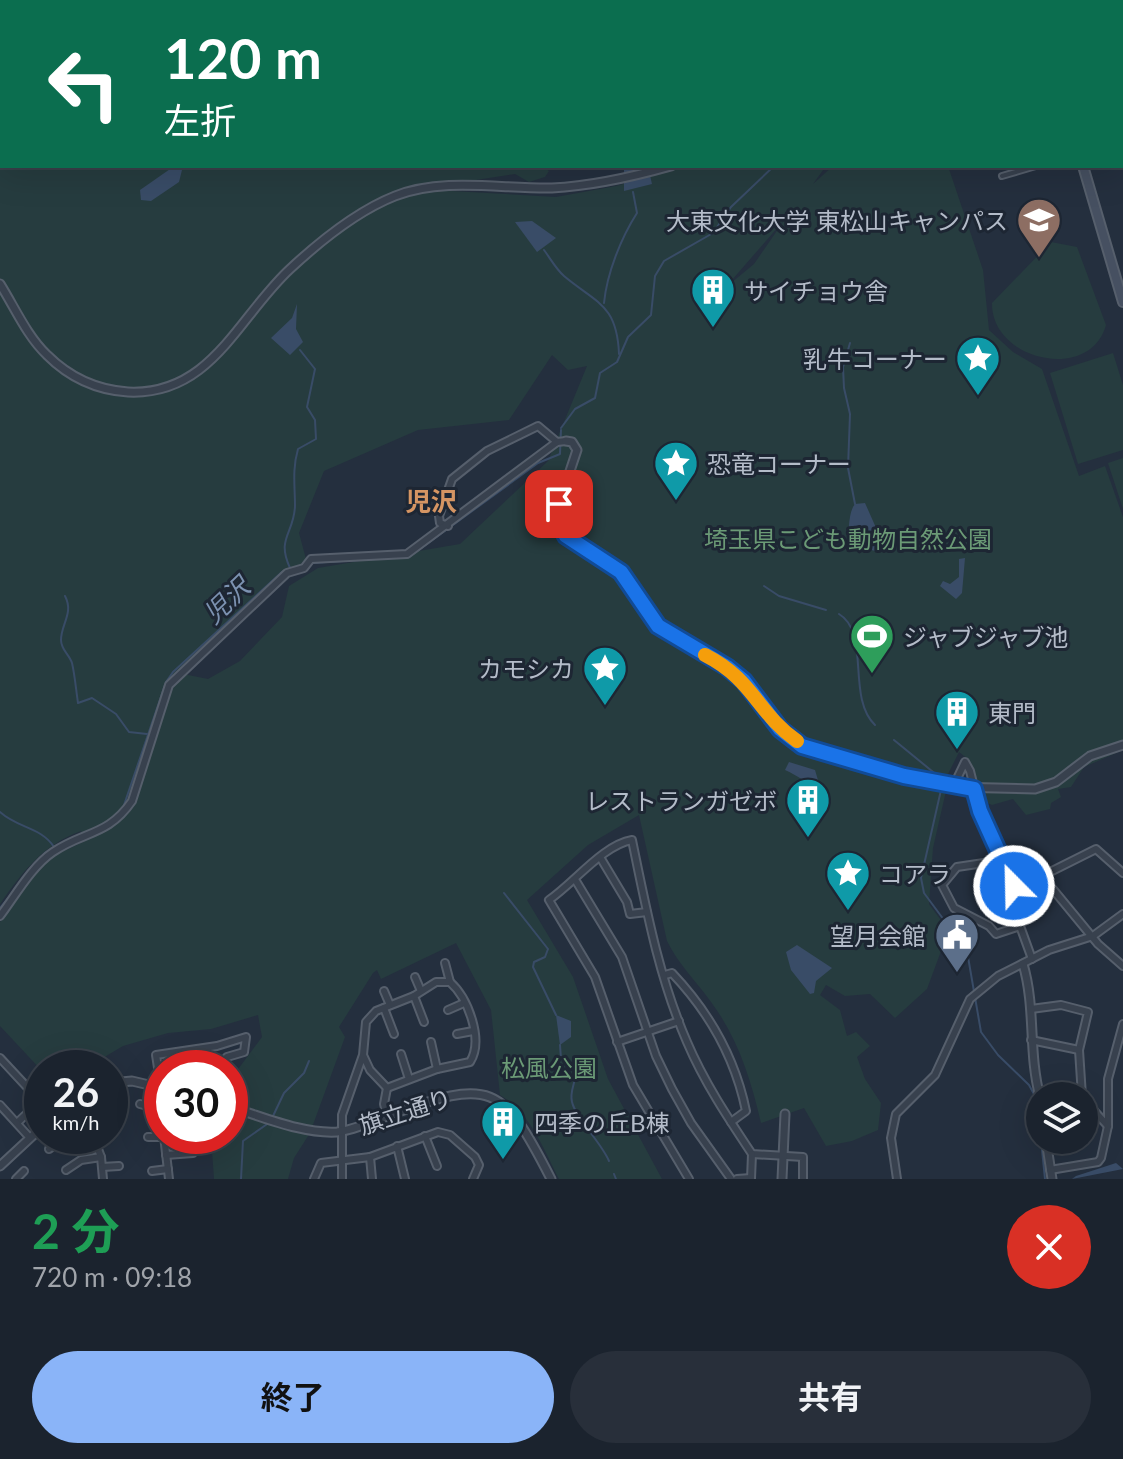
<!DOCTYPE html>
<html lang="ja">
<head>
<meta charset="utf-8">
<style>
	:root { --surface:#1b232e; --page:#282f3a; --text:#f1f3f6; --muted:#a0a4aa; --line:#39404a; --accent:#8ab4f8 }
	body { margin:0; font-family:Lato,"Noto Sans JP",sans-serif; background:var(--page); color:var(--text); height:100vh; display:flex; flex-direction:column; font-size:30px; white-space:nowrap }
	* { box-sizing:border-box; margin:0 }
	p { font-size:26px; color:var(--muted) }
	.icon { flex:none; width:44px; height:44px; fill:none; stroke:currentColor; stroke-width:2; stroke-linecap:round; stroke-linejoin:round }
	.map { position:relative; height:1179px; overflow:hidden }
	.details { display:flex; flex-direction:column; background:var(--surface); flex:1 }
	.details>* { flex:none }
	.guide { position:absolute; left:0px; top:0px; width:1124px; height:168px; box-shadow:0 8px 32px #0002,0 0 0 2px var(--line); background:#0b6e4f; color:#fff; overflow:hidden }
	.buttons { position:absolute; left:1026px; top:1082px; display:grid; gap:16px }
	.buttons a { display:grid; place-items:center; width:72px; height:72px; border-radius:50%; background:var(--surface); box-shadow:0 8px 32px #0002,0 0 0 2px var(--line); font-size:40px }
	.speed { position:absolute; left:24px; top:1050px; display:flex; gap:16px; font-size:40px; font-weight:700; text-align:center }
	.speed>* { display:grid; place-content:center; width:104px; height:104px; border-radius:50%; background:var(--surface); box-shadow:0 8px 32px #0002,0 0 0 2px var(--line); line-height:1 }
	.speed small { font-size:20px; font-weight:400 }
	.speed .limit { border:12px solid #d22; background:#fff; color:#111 }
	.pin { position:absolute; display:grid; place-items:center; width:68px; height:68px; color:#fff; margin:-34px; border-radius:16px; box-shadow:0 4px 12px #0006 }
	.me { position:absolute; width:88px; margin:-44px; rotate:337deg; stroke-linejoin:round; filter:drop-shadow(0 0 6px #0008) }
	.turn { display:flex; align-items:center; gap:28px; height:168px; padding:0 32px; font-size:36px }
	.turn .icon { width:104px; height:104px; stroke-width:2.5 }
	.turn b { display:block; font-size:56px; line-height:68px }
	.round { display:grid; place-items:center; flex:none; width:84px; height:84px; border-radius:42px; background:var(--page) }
	.head { display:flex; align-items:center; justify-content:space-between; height:136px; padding:0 32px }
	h1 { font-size:48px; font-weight:700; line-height:60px; color:#1e9e55 }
	.cta { display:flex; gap:16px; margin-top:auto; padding:16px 32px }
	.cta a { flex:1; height:92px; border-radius:48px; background:var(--accent); color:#111; font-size:32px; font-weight:700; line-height:92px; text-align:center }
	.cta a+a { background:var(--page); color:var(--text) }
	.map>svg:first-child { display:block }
</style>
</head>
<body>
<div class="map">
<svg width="1123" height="1179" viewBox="0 0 1123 1179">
	<rect width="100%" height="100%" fill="#242f3e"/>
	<!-- green -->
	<g fill="#263c3f" fill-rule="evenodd">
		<path d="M0 0H976L2 2V166H546L543 167 549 171 545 177 529 182 515 174 450 184 452 191 556 197 616 186 686 166H826L813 184 833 166H948L983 270 989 330 1013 352 1042 369 1079 476 1105 466 1123 517V750L1084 767 1071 787 1058 789 1061 797 1051 803 1050 809 1026 815 1013 799 992 805 979 799 968 759 959 752 940 790 946 791 933 848 929 904 960 946 944 943 927 989 895 1018 870 994 845 996 826 985 820 995 840 1010 847 1036 856 1032 870 1046 857 1057 865 1079 881 1103 878 1130 852 1141 826 1146 804 1108 761 1123C751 1080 738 1038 711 1002 696 981 678 964 667 941L639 815 588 845 527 900 573 977 608 1079 662 1179H559C543 1148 531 1114 500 1095L491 1010 456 943 381 979 377 970 373 973 339 1027 345 1037 310 1133 294 1158 288 1179H214L211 1136H230V1080L262 1037 258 1015 211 1029 168 1033 123 1046 86 1068 42 1071 0 1026V922L47 859 83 842 81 831C43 845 23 871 0 904ZM785 219 754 264 725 288ZM552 355 568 370 587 366 548 461 460 544 318 568 289 586 282 617 240 661 208 679 183 674 306 559 299 533 324 471 418 430 509 420Z"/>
		<path d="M1051 242 1077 247 1106 325C1090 383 991 361 992 303Z"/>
		<path d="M1113 353 1123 385V450L1078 464 1050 373Z"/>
		<path d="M1123 458V509L1108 463Z"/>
	</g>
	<!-- water -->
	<g fill="#394c67">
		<path d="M624 166H648L652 184 624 191Z"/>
		<path d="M173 167 182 170 179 182 151 201 141 200 140 190Z"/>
		<path d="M532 221 556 238 537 252 515 222Z"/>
		<path d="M297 304 296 329 303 342 290 355 271 338 292 318Z"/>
		<path d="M865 503 877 530 880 552 845 544C851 531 847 514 855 504Z"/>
		<path d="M965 558 962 593 956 599 940 586 943 581 950 584 959 577V559Z"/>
		<path d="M789 762 815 770 820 787C805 783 799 776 785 770Z"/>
		<path d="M797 945 832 968 816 981 814 993 810 994 791 970 786 952Z"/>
		<path d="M556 1015 571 1021V1037L560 1045Z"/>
		<path d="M1116 1163 1123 1169 1072 1179 1076 1176Z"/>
	</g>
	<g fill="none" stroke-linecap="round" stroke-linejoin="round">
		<!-- stream -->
		<g stroke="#394c67" stroke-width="2">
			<path d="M926 2 928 0"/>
			<path d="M544 250C550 258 556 269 564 276 596 303 617 304 619 354"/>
			<path d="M604 303C607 273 621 238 637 213L633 192"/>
			<path d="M850 343 843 367 844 388 850 414 848 468 855 504"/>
			<path d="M561 428 575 409 595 398 600 373 617 362 628 337 651 315 655 276 664 261 713 233 731 207 774 166"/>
			<path d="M311 563 409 557 538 463 560 454 561 430"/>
			<path d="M290 568C276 538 294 534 295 506 295 486 292 470 298 449L316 439 315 420 307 407 315 369 300 350"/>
			<path d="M764 586 779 596 826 610"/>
			<path d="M65 596C74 613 61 624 61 640 61 650 69 654 72 663 75 676 76 690 78 703L92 698 116 714 129 732 147 734"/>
			<path d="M839 614C871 633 846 697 875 725"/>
			<path d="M894 740 938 776 940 782"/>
			<path d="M941 790 921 878 924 893 967 951 981 1032 998 1055 1029 1085 1035 1096 1040 1134"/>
			<path d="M123 808 166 682 173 672 282 572 305 564"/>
			<path d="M0 812C17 828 41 827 54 847"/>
			<path d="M504 893 548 949 545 957 534 962 533 967 556 1015"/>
			<path d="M0 908 45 853 63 843"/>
			<path d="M560 1045 561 1059 575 1071C577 1082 569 1090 572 1102 576 1119 601 1142 609 1161"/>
			<path d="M273 1116 284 1093 304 1073 309 1061"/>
			<path d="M1041 1140 1045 1179"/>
			<path d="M614 1174 616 1179"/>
			<path d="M241 1179 243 1141 270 1122"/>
		</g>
		<!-- pedestrian casing -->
		<g stroke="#565f6c" stroke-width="8">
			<g id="pedestrian">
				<path d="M1122 140H1123"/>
				<path d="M1002 176 1036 166"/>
			</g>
		</g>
		<!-- minor casing -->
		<g stroke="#565f6c" stroke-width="10">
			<g id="minor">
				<path d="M448 526 440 523 439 516 452 479 487 451 538 426 557 442"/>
				<path d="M953 787 965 762 970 771 980 811 1013 879 1020 926 1032 959"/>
				<path d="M600 857 627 902 630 914 647 912"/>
				<path d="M1004 860 957 867 942 885 954 908 989 926 996 934 1020 926"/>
				<path d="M1123 873 1096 849 1042 876 1098 944 1123 966"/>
				<path d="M576 881 622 957 656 1056 672 1089 691 1123 731 1179"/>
				<path d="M0 916C15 896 32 866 53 852 84 831 108 836 132 801L169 685 287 573 304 568 311 559 407 554 557 442 566 441"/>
				<path d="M445 963 450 982"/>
				<path d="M665 975 672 973C709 1012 735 1057 746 1111L731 1122"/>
				<path d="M415 977 421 991"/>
				<path d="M384 991 390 1005"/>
				<path d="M414 996 424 1022"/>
				<path d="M384 1008 394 1034"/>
				<path d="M1031 1009 1061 1005 1088 1012 1079 1050 1082 1096"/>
				<path d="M448 1010 464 1003"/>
				<path d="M457 1034 473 1031"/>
				<path d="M1031 1040 1079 1050"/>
				<path d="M431 1042 437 1069"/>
				<path d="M617 1042 679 1021"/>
				<path d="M401 1054 409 1079"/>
				<path d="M0 1058 40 1101 17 1123"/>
				<path d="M161 1087 156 1055 217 1046 246 1037 244 1052 227 1057 218 1068"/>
				<path d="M387 1088 384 1104 387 1116"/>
				<path d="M1084 1100 1108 1126"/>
				<path d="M110 1103 114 1101"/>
				<path d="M140 1104 162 1110"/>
				<path d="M0 1105 30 1138"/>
				<circle cx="508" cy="1132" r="6"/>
				<path d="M110 1134 114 1132"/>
				<path d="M93 1136 101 1157 103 1179"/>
				<path d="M164 1136 169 1179"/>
				<path d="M425 1136 437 1166"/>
				<path d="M148 1137H164"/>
				<path d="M397 1146 405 1179"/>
				<path d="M49 1149 65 1136"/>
				<path d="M166 1155 193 1153"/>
				<path d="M370 1157 372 1179"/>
				<path d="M102 1167 119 1166"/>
				<path d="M66 1170 81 1160 101 1157"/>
				<path d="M1050 1170 1098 1162 1101 1158 1108 1126V1079L1123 1024"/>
				<path d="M152 1171 168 1169"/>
				<path d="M16 1179 24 1171"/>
				<path d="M314 1179 321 1163 370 1157 438 1132 450 1135 475 1157 479 1165 473 1179"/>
				<path d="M342 1179V1115L363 1055 366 1022 376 1011 414 996 436 982H450C468 998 484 1040 470 1062L437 1069 387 1088 370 1070 363 1055"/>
				<path d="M689 1179 633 1085 595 977 549 900C575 882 603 845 632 840 646 908 659 978 687 1042 704 1082 728 1118 752 1154L803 1157V1179"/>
				<path d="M737 1179 751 1178"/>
				<path d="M751 1179 752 1154"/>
				<path d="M897 1179 891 1138 896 1114 935 1075 970 999 998 976 1049 950 1093 936 1123 914"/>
			</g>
		</g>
		<!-- tertiary casing -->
		<g stroke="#565f6c" stroke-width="11">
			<g id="tertiary">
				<path d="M876 2 877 0"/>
				<path d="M0 284C15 308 27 336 47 355 69 377 97 390 128 392 211 396 238 317 290 269 319 242 357 211 395 196 443 177 501 189 552 188 592 186 632 177 671 166"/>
				<path d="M566 441 572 442 577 450 559 504 558 520 566 536 621 572 635 587 658 626 727 667 744 681 780 729 802 746 953 787 1035 789 1056 782 1090 756 1123 745"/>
				<path d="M1023 964C1036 1008 1028 1052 1040 1097"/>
				<path d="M110 1083 132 1081 162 1088"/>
				<path d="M230 1107C264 1117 302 1134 337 1132 355 1130 373 1121 390 1115 491 1078 502 1083 551 1179"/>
				<path d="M1046 1140 1052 1179"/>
				<path d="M0 1166 42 1127"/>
				<path d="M782 1179 785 1114"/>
			</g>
		</g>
		<!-- secondary casing -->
		<g stroke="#565f6c" stroke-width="12">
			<g id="secondary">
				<path d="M1030 0 1031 2"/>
				<path d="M1083 166 1123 302"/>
			</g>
		</g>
		<!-- pedestrian -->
		<use href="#pedestrian" stroke="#38414e" stroke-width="4"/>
		<!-- minor -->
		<use href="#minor" stroke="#38414e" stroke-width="6"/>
		<!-- tertiary -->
		<use href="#tertiary" stroke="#38414e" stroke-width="7"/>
		<!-- secondary -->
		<use href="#secondary" stroke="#465061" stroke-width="8"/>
	</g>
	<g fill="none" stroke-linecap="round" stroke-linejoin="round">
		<!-- route casing -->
		<g stroke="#114b97" stroke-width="20">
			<path id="route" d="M559 504 558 520 566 536 621 572 658 626 727 667 744 681 780 729 802 746 904 776 974 789 980 811 1014 886"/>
		</g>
		<!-- route -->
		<use href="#route" stroke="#1a73e8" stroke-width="14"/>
		<!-- slow -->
		<path stroke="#f59e0b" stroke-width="14" d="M705 655C754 680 757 713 797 741"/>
	</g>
	<!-- icons -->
	<defs>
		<g id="university-pin" transform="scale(2.3)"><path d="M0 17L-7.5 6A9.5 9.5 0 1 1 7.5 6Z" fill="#8d6e63" stroke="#1d2633"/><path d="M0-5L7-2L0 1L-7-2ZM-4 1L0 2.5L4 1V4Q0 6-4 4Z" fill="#fff"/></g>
		<g id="building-pin" transform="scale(2.3)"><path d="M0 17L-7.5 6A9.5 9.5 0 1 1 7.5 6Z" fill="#0f9aa8" stroke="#1d2633"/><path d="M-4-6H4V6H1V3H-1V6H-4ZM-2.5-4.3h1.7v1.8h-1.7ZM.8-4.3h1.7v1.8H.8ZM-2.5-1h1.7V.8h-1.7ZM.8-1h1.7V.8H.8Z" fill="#fff"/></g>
		<g id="sight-pin" transform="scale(2.3)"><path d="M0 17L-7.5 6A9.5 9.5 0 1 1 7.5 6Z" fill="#0f9aa8" stroke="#1d2633"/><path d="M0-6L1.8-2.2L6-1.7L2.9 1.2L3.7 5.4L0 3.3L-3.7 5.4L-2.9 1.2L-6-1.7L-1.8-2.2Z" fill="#fff"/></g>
		<g id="stadium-pin" transform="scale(2.3)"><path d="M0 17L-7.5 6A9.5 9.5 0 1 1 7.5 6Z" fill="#2e9e5b" stroke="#1d2633"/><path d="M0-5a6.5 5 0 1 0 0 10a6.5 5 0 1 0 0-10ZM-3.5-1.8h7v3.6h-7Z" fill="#fff"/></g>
		<g id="civic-pin" transform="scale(2.3)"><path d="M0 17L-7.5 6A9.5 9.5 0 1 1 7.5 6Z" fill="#5c6f8a" stroke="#1d2633"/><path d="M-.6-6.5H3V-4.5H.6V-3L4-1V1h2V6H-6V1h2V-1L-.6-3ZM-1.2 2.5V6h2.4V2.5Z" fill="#fff"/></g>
	</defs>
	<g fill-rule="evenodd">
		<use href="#university-pin" x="1039" y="220"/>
		<use href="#building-pin" x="713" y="290"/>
		<use href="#sight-pin" x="978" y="358"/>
		<use href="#sight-pin" x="676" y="463"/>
		<use href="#stadium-pin" x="872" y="636"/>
		<use href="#sight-pin" x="605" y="668"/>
		<use href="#building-pin" x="957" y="712"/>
		<use href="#building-pin" x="808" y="800"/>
		<use href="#sight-pin" x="848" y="873"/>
		<use href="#civic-pin" x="957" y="935"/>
		<use href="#building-pin" x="503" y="1122"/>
	</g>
	<g text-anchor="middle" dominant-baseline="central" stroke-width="6" stroke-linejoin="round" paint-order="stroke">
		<!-- poi labels -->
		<g font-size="24" fill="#b4bcc9" stroke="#1d2633" text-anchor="start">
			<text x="1008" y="220" text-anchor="end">大東文化大学 東松山キャンパス</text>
			<text x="744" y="290">サイチョウ舎</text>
			<text x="947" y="358" text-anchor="end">乳牛コーナー</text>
			<text x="707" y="463">恐竜コーナー</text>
			<text x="903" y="636">ジャブジャブ池</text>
			<text x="574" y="668" text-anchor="end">カモシカ</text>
			<text x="988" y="712">東門</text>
			<text x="777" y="800" text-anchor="end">レストランガゼボ</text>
			<text x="879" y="873">コアラ</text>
			<text x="926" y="935" text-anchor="end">望月会館</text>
			<text x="534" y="1122">四季の丘B棟</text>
		</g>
		<!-- park labels -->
		<g font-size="24" fill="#6b9a76" stroke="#1d2633">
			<text x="848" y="538">埼玉県こども動物自然公園</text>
			<text x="549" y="1067">松風公園</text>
		</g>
		<!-- street labels -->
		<g font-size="24" fill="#b4bcc9" stroke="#1d2633">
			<text transform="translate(405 1111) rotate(-18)">旗立通り</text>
		</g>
		<!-- neighbourhood labels -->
		<g font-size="26" font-weight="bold" fill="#d59563" stroke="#1d2633">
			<text x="431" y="501">児沢</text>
		</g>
		<!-- water labels -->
		<g font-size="26" font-style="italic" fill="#7c92b1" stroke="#1d2633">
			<text transform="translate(226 600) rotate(-44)">児沢</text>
		</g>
	</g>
</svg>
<div class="buttons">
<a><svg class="icon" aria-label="layers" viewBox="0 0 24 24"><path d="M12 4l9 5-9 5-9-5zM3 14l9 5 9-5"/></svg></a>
</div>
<div class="speed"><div>26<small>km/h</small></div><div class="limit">30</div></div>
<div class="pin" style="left:559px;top:504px;background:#d93025"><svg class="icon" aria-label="arrive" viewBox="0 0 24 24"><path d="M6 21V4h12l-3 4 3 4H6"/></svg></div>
<svg class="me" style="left:1014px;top:886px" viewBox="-20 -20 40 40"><circle r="17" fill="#1a73e8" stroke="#fff" stroke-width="3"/><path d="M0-11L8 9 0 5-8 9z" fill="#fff"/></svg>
<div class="guide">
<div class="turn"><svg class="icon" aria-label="left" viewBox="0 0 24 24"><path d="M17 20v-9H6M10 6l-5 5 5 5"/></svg><div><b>120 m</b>左折</div></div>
</div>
</div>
<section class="details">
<div class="head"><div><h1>2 分</h1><p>720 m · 09:18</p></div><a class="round" style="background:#d93025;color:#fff"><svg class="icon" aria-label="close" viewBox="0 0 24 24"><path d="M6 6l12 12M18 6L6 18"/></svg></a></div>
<div class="cta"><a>終了</a><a>共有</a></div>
</section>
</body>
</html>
